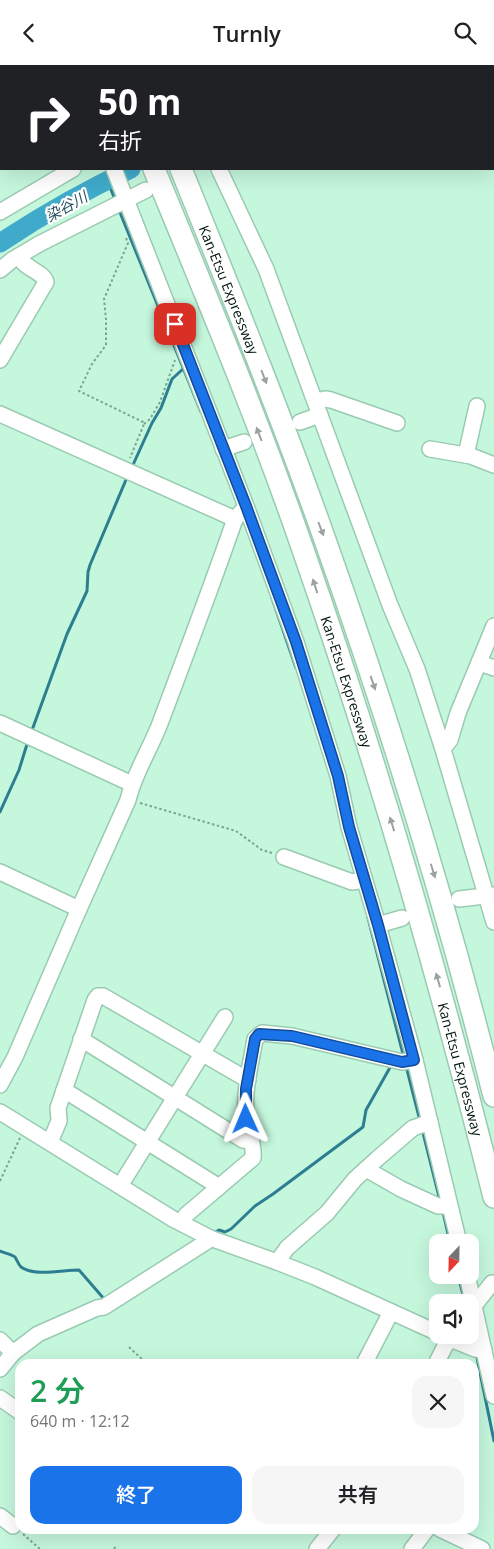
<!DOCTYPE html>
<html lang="ja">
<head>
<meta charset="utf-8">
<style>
	:root { --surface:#fff; --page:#f6f6f6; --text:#202124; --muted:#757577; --accent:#1a73e8 }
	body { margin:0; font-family:"Open Sans","Noto Sans JP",sans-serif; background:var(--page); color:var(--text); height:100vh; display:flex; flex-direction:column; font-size:19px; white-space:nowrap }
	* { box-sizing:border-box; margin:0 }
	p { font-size:16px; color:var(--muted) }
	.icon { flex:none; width:28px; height:28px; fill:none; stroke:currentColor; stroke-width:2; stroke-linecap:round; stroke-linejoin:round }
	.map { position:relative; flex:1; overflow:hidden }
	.sheet { position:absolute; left:15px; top:1294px; width:464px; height:175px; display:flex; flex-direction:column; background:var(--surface); border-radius:15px; box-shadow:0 5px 20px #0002 }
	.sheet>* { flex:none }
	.hud { position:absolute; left:0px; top:0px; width:495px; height:105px; box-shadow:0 5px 20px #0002; background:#202124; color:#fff; overflow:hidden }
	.needle { width:32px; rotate:202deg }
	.fabs { position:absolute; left:429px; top:1169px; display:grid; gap:10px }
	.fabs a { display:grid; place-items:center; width:50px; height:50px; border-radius:10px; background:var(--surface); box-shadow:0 5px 20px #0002; font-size:25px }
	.pin { position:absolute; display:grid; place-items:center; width:42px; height:42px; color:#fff; margin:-21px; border-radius:10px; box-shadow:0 2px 8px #0006 }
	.me { position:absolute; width:55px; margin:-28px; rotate:359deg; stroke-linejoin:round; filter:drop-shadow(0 0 4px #0008) }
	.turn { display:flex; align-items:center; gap:18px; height:105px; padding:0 15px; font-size:22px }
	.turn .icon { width:65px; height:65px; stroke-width:2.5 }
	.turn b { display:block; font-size:35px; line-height:42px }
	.round { display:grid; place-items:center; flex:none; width:52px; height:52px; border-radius:15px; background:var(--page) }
	.overview { display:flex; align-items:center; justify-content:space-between; height:85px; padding:0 15px }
	h1 { font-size:30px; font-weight:600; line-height:38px; color:#1e9e55 }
	.cta { display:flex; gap:10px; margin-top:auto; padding:10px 15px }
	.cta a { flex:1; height:58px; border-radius:15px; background:var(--accent); color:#fff; font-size:20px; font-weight:600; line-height:58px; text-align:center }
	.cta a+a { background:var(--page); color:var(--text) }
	header { display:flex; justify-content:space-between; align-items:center; height:65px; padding:0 15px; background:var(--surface); font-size:22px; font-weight:600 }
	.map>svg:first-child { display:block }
</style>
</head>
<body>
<header><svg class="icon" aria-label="back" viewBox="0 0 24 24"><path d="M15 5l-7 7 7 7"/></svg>Turnly<svg class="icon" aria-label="search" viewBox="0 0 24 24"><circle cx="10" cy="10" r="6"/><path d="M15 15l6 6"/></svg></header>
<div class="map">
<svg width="494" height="1484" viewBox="0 0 494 1484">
	<rect width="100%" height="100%" fill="#c5f7dd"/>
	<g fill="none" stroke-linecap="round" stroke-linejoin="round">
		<!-- stream -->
		<g stroke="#2e7e92" stroke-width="3">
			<path d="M107 115 116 137"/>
			<path d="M119 145 201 347"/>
			<path d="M132 402 152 358 161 343 172 314 183 304"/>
			<path d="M272 533 296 603"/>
			<path d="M31 668 67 569 87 526 88 507 90 500 128 410"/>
			<path d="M0 747 19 705 28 676"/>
			<path d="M368 853 404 993"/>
			<path d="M406 1001 420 1056"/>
			<path d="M422 1064 440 1136"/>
			<path d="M443 1147 450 1178"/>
			<path d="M212 1169 219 1165 225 1167 231 1164 255 1141 273 1129 363 1062 366 1045 392 999"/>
			<path d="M0 1186C4 1188 11 1189 15 1192 17 1195 18 1199 21 1202 35 1212 63 1205 79 1205L105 1235"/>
			<path d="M458 1210 465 1238"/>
			<path d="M470 1259 474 1277"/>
			<path d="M476 1288 494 1376"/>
		</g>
		<!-- river -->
		<g stroke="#40aaca" stroke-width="19">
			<path d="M334 1 335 0"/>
			<path d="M0 178C42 150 86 125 131 104"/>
		</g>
		<!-- minor casing -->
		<g stroke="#9acbb2" stroke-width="18">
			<g id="minor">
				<path d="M63 0 64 1"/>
				<path d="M179 0V1"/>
				<path d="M369 1 371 0"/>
				<path d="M413 1V0"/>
				<path d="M0 85 1 86"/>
				<path d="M114 104 246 441 296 577 338 711 349 762 378 860 415 995 459 1178"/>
				<path d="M219 104 266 204 390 540 417 604 442 681 494 857"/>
				<path d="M0 147 73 104"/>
				<path d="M0 205 12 195 39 179 146 125"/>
				<path d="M0 295 46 217C43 206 25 205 19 191"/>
				<path d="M315 336 325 334 331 335 397 358"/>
				<path d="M0 349 235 454 242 446"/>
				<path d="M300 357 320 350"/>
				<path d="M223 384 244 377"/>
				<path d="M430 384 471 391 494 400"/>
				<path d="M466 390 477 341"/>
				<path d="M479 598 494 603"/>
				<path d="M0 658 132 719"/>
				<path d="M442 681 446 680 450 675 458 648 494 561"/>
				<path d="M284 792 352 817 364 815"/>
				<path d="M0 807 79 844"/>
				<path d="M459 834 494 830"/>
				<path d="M378 860 402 853"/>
				<path d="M81 974 243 1075 251 1076"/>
				<path d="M0 1020 15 992 79 844 128 735C134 709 149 686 159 661 185 592 211 523 235 454"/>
				<path d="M64 1025 213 1118 218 1123"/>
				<path d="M0 1047 173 1154 210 1173 277 1197 315 1212 438 1268"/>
				<path d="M50 1077 59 1056 58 1043 95 935 98 931H103L248 1015"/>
				<path d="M366 1104 401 1124 438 1141H450"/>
				<path d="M120 1121 225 952"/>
				<path d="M181 1158 186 1150 253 1093C255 1080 246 1062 246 1047 244 1023 251 998 255 974L262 968 292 971 402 997 415 995"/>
				<path d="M277 1197 287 1183 327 1148 355 1114 377 1094 413 1063 430 1057"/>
				<path d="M467 1210 494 1331"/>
				<path d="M470 1246 492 1218"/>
				<path d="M441 1270 475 1284 484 1285"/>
				<path d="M0 1275 13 1288"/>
				<path d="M364 1299 391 1247"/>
				<path d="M436 1299 445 1281 454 1270"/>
				<path d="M0 1304 13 1288 38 1269 97 1243 104 1242 206 1177 210 1173"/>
				<path d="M0 1333 20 1347"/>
				<path d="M0 1451 13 1461"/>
				<path d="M440 1464 482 1484"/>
				<path d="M317 1484 333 1464"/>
				<path d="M412 1484 427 1464"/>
			</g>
		</g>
		<!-- highway casing -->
		<g stroke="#9acbb2" stroke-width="24">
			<g id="highway">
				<path d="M112 0V1"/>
				<path d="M138 0 139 1"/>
				<path id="s1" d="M154 104C205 228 257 352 301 479 376 693 439 911 494 1132"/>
				<path id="s2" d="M181 104C231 227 281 350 325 475 390 658 447 843 494 1031"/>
			</g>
		</g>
		<!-- path -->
		<g stroke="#7da390" stroke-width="2" stroke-dasharray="2.5 2.5" stroke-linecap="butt">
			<path d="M297 1 299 0"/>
			<path d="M126 173 128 178 104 234 106 254V280L92 299 79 326 143 357 144 359 130 393"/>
			<path d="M144 359 150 354 160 337 175 295"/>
			<path d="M140 738 236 766 262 785 272 788"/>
			<path d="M0 1116 20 1073"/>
			<path d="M129 1282 147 1299"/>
			<path d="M23 1469 40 1484"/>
			<path d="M114 1484 116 1481"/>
		</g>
		<!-- minor -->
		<use href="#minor" stroke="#fff" stroke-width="15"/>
		<!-- highway -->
		<use href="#highway" stroke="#fff" stroke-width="21"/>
	</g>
	<!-- one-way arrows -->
	<defs><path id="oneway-solid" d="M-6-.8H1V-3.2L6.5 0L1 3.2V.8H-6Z" transform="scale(1.25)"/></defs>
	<g fill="#9ba29f">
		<use href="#oneway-solid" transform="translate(264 312) rotate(69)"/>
		<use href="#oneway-solid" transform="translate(259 369) rotate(-111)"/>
		<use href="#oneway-solid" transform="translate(321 464) rotate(69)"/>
		<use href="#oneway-solid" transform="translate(315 521) rotate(-108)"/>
		<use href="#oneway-solid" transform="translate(373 618) rotate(71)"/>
		<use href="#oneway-solid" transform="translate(392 759) rotate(-107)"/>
		<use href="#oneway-solid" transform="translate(433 806) rotate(73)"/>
		<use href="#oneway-solid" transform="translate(438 915) rotate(-106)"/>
	</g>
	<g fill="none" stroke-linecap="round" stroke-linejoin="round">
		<!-- route casing -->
		<g stroke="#114b97" stroke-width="12">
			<path id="route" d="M175 259 246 441 296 577 338 711 349 762 378 860 414 995 402 997 292 971 259 969 255 974 246 1024V1054"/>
		</g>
		<!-- route -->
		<use href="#route" stroke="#1a73e8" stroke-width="9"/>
	</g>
	<g text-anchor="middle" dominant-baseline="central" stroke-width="4.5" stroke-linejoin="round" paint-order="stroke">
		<!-- street labels -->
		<g font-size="14" fill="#05170f" stroke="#fff">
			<text stroke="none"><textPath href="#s2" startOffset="130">Kan-Etsu Expressway</textPath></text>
			<text stroke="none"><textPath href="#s1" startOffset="548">Kan-Etsu Expressway</textPath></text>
			<text stroke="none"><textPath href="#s1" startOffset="952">Kan-Etsu Expressway</textPath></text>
		</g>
		<!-- water labels -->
		<g font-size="15" font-style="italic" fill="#265260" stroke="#fff">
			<text transform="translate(66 141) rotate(-29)">染谷川</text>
		</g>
	</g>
</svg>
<div class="fabs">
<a><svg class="needle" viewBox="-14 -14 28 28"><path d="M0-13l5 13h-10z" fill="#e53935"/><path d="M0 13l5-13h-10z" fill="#757577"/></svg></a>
<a><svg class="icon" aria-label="sound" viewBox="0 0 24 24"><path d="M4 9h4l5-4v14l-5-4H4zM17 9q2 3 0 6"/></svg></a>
</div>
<div class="pin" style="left:175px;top:259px;background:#d93025"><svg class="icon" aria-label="arrive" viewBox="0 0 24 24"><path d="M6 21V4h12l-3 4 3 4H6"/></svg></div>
<svg class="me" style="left:246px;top:1054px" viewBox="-20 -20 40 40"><path d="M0-17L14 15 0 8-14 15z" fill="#1a73e8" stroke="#fff" stroke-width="4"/></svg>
<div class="hud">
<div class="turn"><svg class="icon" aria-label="right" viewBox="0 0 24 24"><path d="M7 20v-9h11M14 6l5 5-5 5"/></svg><div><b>50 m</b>右折</div></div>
</div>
<section class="sheet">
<div class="overview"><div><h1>2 分</h1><p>640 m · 12:12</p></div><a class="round"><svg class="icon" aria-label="close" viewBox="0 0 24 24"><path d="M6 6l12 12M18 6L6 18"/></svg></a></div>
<div class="cta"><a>終了</a><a>共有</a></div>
</section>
</div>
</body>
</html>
